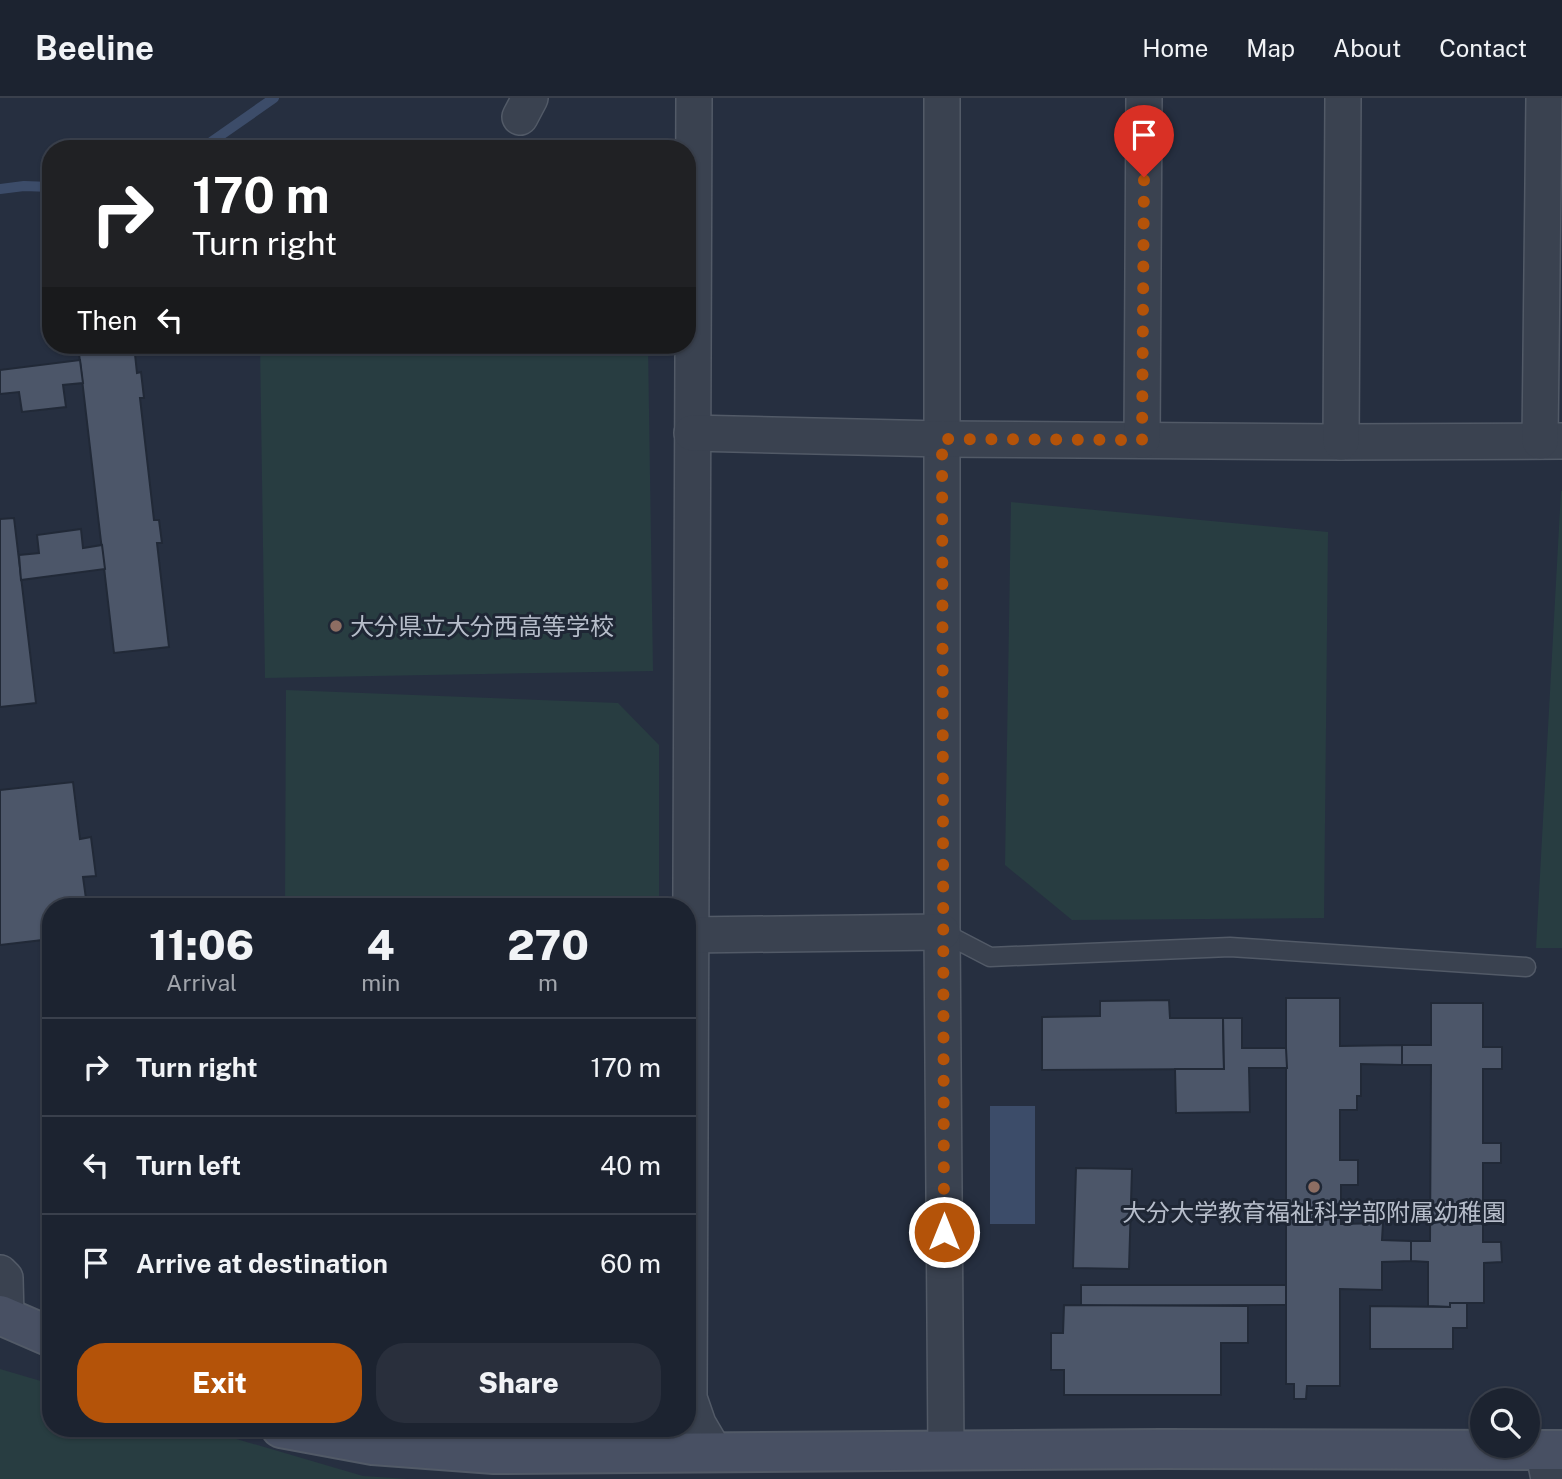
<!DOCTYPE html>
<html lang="en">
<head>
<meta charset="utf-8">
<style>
	:root { --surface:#1c2330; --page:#292f3c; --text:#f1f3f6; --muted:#a0a4ab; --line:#3a404c; --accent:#b45309 }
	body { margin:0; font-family:"Public Sans","Noto Sans JP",sans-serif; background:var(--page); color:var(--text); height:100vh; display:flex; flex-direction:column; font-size:26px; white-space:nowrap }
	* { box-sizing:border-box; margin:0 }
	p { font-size:23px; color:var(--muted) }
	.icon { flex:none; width:38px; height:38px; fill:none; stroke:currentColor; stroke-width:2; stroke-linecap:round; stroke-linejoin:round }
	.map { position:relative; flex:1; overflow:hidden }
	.sheet { position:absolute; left:42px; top:800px; width:654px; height:539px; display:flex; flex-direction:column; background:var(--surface); border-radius:28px; box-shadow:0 2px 5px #0004,0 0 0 2px var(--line) }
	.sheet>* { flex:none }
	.top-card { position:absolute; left:42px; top:42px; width:654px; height:214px; border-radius:28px; box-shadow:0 2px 5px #0004,0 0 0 2px var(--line); background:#202124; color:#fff; overflow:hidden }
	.buttons { position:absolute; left:1470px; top:1290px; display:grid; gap:14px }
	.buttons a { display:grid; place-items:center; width:70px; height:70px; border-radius:50%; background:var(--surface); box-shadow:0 2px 5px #0004,0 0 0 2px var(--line); font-size:35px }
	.pin { position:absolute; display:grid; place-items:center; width:60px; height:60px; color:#fff; margin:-72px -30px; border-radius:50% 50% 50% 0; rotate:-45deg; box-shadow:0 0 7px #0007 }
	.pin .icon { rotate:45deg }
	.me { position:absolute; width:77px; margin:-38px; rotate:0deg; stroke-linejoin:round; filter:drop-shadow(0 0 5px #0008) }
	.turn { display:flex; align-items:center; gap:24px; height:147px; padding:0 35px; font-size:32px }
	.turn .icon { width:91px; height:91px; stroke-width:2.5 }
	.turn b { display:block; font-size:49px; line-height:60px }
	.then { display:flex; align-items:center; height:66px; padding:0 35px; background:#0003; gap:14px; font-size:26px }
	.eta { display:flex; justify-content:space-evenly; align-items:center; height:119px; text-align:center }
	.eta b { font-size:42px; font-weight:800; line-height:49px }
	.action { display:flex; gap:14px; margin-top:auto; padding:14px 35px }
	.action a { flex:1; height:80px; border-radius:28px; background:var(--accent); color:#fff; font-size:28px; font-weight:800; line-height:80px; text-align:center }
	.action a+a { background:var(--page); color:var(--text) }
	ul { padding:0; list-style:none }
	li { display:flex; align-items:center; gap:21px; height:98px; padding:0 35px; border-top:2px solid var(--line) }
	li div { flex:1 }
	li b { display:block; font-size:26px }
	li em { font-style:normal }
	header { display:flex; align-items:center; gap:42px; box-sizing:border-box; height:98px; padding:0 35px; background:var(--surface); border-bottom:2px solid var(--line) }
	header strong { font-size:33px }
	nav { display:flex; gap:38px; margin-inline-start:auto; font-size:24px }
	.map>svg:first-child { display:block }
</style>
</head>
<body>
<header>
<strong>Beeline</strong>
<nav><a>Home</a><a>Map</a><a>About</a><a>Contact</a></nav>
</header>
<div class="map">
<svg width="1562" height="1381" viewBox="0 0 1562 1381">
	<rect width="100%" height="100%" fill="#262f40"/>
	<!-- green -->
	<g fill="#283d41">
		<path d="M260 247H648L653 573 265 580Z"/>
		<path d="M1561 393H1562V850H1536Z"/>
		<path d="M1011 404 1328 434 1324 820 1072 822 1005 767Z"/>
		<path d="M286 592 618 605 659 647V808H285Z"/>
		<path d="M0 1271 51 1286V1330H199L363 1378 408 1381H0Z"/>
	</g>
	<!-- water -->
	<rect fill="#3c4c69" x="990" y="1008" width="45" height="118"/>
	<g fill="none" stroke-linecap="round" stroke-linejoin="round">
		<!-- stream -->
		<g stroke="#3c4c69" stroke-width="10">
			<path d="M201 51 274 0"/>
			<path d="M0 91 24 88 51 89"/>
		</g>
	</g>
	<!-- building -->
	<g fill="#4c5669" stroke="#212937" stroke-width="2">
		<path d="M78 247H134L137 275 141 274 144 300H140L154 422H159L162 445H157L169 549 114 555Z"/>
		<path d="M80 262 83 285 63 287 66 309 22 314 19 294 0 296V272Z"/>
		<path d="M14 420 36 605 0 609V421Z"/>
		<path d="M81 431 83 450 102 447 105 471 21 482 19 457 39 455 37 437Z"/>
		<path d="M73 684 80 741 91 739 96 778 83 779 87 808H51V841L0 847V692Z"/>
		<path d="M1286 900H1340V948L1402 947V967L1361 966V998H1357V1012H1340V1062H1358V1087H1341V1126L1383 1125 1382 1142 1411 1143V1163L1382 1164V1192L1340 1191V1288H1307L1306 1301H1294V1286H1286Z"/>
		<path d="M1169 902 1170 920H1223L1224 971 1042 972V919L1100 918V903Z"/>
		<path d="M1431 905H1483V949H1502V971H1483V1045H1501V1065H1483V1144H1501L1502 1164 1484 1165V1205H1450V1209L1428 1208V1164L1411 1163V1143H1430L1431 967H1402V947H1431Z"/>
		<path d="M1223 920H1242V950H1286L1287 970H1249L1250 1014 1176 1015 1175 971H1224Z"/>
		<path d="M1076 1070 1132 1071 1129 1171 1073 1170Z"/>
		<path d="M1081 1187H1286V1207L1081 1208Z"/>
		<path d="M1450 1205H1467V1230H1453V1251H1370V1208L1450 1209Z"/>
		<path d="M1064 1207 1248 1208V1245H1221V1297H1064V1272H1051V1235H1063Z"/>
	</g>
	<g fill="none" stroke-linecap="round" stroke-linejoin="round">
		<!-- lane casing -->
		<g stroke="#525a67" stroke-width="21">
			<path id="lane" d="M942 834 990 859 1230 849 1526 869"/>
		</g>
		<!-- street casing -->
		<g stroke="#525a67" stroke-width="38">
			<g id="street">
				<path d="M694 0 689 1300 698 1326 715 1355"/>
				<path d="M942 0V834L946 1353"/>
				<path d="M520 19 530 0"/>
				<path d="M692 335 942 341 1341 344 1562 343"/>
				<path d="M1142 342 1144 0"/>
				<path d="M1540 343 1544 0"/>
				<path d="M1341 344 1343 0"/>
				<path d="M690 837 942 834"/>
				<path d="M0 1175 5 1180 6 1220"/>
				<path d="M1543 1351 1549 1381"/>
			</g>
		</g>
		<!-- secondary casing -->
		<g stroke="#525a67" stroke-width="42">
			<g id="secondary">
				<path d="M0 1217 51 1239"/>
				<path d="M281 1330 373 1347 494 1356 1161 1351 1562 1352"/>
			</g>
		</g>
		<!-- lane -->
		<use href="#lane" stroke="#3a4250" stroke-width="18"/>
		<!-- street -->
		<use href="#street" stroke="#3a4250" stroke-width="35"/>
		<!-- secondary -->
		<use href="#secondary" stroke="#485063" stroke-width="38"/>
	</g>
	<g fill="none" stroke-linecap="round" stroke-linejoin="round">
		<!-- route -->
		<path stroke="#b45309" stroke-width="12" stroke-dasharray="0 21.6" d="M944 1134 942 341 1142 342 1144 79"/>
	</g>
	<!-- markers -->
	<g fill="#8d6e63" stroke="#1f2735" stroke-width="2.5">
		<circle cx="336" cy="528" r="7"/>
		<circle cx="1314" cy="1089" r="7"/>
	</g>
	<g text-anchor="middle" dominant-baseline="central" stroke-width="6" stroke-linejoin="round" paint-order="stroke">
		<!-- poi labels -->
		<g font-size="24" fill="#b6bdca" stroke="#1f2735" text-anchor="start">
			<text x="350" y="528">大分県立大分西高等学校</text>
			<text x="1314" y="1114" text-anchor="middle">大分大学教育福祉科学部附属幼稚園</text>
		</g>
	</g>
</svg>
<div class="buttons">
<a><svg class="icon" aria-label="search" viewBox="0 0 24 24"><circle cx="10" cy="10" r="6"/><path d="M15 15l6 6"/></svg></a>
</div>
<div class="pin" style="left:1144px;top:79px;background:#d93025"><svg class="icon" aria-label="arrive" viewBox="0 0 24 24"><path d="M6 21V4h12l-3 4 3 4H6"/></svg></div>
<svg class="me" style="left:944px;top:1134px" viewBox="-20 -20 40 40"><circle r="17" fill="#b45309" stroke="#fff" stroke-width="3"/><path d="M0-11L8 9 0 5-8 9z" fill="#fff"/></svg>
<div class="top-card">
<div class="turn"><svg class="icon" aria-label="right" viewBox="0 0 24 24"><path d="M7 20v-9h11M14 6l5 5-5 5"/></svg><div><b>170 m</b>Turn right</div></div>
<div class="then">Then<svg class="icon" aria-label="left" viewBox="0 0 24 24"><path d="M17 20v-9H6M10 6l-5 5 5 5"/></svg></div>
</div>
<section class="sheet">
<div class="eta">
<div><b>11:06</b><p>Arrival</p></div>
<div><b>4</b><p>min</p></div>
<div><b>270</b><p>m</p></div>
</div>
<ul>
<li><svg class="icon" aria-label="right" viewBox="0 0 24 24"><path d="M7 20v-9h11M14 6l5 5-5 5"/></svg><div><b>Turn right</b></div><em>170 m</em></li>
<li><svg class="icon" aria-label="left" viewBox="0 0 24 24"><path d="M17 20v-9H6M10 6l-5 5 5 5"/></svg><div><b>Turn left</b></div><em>40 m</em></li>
<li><svg class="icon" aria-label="arrive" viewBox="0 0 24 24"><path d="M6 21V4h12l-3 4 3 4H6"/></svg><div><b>Arrive at destination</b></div><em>60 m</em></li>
</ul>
<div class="action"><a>Exit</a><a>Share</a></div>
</section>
</div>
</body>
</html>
